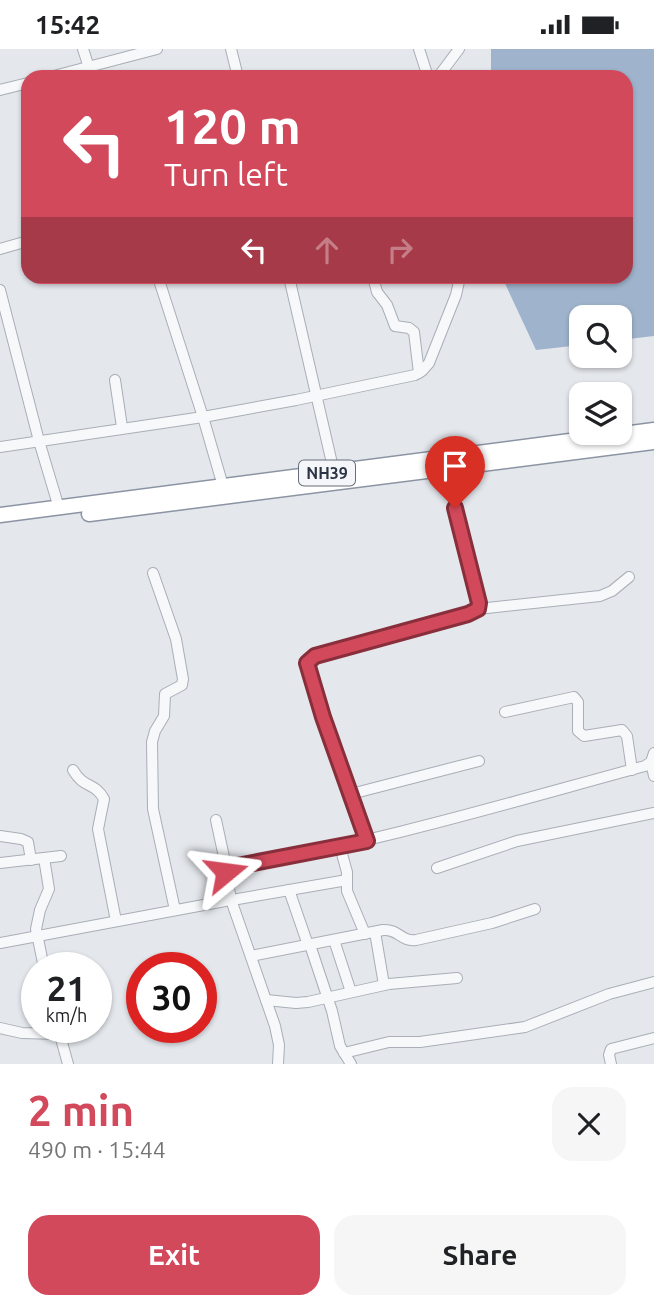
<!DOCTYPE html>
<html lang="en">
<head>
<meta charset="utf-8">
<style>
	:root { --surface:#fff; --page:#f6f6f6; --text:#202124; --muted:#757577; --accent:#d1495b }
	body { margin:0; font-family:Ubuntu,sans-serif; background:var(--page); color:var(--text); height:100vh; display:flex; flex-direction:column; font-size:26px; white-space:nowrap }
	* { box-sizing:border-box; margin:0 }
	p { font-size:23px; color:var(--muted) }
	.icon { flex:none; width:38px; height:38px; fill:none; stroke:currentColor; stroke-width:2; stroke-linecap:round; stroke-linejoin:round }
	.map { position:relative; height:1015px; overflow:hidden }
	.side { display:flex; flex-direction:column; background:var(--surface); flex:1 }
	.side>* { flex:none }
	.guide { position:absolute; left:21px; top:21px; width:612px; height:214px; border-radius:21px; box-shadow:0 2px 5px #0004; background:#d1495b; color:#fff; overflow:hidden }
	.tools { position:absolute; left:569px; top:256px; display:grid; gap:14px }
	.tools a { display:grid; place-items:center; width:63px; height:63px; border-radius:14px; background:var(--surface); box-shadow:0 2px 5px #0004; font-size:35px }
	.speed { position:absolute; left:21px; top:903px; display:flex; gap:14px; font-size:35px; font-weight:700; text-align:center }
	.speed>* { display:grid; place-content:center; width:91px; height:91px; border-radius:50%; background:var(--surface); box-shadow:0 2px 5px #0004; line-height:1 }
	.speed small { font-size:18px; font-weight:400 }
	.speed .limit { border:10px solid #d22; background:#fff; color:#111 }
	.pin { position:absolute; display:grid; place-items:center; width:60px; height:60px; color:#fff; margin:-72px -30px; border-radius:50% 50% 50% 0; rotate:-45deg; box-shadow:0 0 7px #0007 }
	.pin .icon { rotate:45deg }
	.me { position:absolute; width:77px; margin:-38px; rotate:74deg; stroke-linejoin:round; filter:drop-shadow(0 0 5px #0008) }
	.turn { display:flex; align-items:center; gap:24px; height:147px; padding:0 28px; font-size:32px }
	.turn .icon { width:91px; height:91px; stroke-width:2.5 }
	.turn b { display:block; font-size:49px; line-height:60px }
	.lanes { display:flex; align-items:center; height:66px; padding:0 28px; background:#0003; justify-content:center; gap:35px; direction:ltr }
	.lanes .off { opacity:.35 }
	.round { display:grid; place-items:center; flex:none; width:74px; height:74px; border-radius:21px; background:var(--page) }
	.headline { display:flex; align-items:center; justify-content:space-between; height:119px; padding:0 28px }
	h1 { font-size:42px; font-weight:700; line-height:52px; color:var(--accent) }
	.cta { display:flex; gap:14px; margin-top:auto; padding:14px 28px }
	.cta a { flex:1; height:80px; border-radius:21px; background:var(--accent); color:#fff; font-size:28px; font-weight:700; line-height:80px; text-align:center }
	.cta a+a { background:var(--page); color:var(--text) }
	.status { display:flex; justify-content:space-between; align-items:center; height:49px; padding:0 35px; background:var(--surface); direction:ltr }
	.status svg { height:19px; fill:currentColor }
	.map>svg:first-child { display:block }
</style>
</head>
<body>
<div class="status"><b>15:42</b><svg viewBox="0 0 49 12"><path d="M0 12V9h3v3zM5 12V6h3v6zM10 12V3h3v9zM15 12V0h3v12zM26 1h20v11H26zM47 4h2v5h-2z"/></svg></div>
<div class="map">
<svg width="654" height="1015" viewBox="0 0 654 1015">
	<rect width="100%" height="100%" fill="#e4e7ec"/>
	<!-- water -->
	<path fill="#9fb4cc" d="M491 0H654V287L620 291V268H581V296L536 301 502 228H626V28H491Z"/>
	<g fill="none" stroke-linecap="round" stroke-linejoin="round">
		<!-- minor casing -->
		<g stroke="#a9aeb7" stroke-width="12">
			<g id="minor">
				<path d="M83 0 92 28"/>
				<path d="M231 0 238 28"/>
				<path d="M419 0 428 28"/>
				<path d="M50 28 157 0"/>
				<path d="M438 28 459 0"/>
				<path d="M0 41 28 34"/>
				<path d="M0 200 28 192"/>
				<path d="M158 228 203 368 223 437"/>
				<path d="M289 228 334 423"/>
				<path d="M373 228 377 243 387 256 395 277 409 279 414 283 419 324"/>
				<path d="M0 241 39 392 59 459"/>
				<path d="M115 331 122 378"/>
				<path d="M0 398 203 368 296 351 415 326 422 322 429 314 456 246 460 228"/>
				<path d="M153 524 176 590 183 630 182 636 165 645 164 667 155 682 152 693 153 760 175 861"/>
				<path d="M478 560 600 547 612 542 629 528"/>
				<path d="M505 663 574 648 578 653V682L584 687 622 681 627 687 632 721"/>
				<path d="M651 713 654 727"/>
				<path d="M73 721C84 740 95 733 104 750L98 780 116 872"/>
				<path d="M351 745 479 712"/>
				<path d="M216 771 227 822"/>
				<path d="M0 787 21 790 28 793 31 811"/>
				<path d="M367 792 323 668 307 614 315 607 468 565 478 560 479 554 455 459 448 418"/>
				<path d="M340 798 347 823V842L365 885"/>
				<path d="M0 814 61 807"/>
				<path d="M437 819 517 792 654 764"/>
				<path d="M289 841 308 896"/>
				<path d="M230 848 275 977 279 996 278 1015"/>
				<path d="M232 851 347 831"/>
				<path d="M375 883 384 936"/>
				<path d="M334 891 351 943"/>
				<path d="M0 894 225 852 229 850 230 845 226 823 232 818C373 795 508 754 645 717L651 713 654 704"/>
				<path d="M310 896 332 962 340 997 351 1015"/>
				<path d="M251 907 383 881C399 880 401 893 416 891L492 874 535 860"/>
				<path d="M44 919 36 880 40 861 49 840 44 809"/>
				<path d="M266 951 296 954 308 953 389 935 457 929"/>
				<path d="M0 979 22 984 59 985"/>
				<path d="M58 979 68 1015"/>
				<path d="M344 1004 389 993H420L525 978 609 945 654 933"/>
				<path d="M611 1015 609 1006 611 1000 654 989"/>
			</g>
		</g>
		<!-- highway casing -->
		<g stroke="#8b94a3" stroke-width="17">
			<g id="highway">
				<path d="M89 465 654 393"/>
				<path d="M0 466 654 381"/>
			</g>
		</g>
		<!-- minor -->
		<use href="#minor" stroke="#f7f8fa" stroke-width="10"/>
		<!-- highway -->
		<use href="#highway" stroke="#fff" stroke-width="14"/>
	</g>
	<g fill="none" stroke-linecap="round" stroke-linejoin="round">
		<!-- route casing -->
		<g stroke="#882f3b" stroke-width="18">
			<path id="route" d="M226 823 232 818 367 792 323 668 307 614 315 607 468 565 478 560 479 554 455 459"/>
		</g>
		<!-- route -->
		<use href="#route" stroke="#d1495b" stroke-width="12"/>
	</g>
	<g text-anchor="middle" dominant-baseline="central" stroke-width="6" stroke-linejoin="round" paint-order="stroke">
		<!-- shield labels -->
		<rect fill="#f4f6f9" stroke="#676e7b" stroke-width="2" x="299" y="411.5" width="56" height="25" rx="5"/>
		<g font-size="16" font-weight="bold" fill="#2b3445">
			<text x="327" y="424">NH39</text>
		</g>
	</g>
</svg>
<div class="tools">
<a><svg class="icon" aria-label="search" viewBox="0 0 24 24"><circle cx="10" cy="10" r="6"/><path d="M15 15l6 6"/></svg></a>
<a><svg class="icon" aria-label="layers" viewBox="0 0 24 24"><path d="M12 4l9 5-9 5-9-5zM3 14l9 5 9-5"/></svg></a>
</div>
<div class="speed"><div>21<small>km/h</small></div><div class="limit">30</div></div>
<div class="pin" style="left:455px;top:459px;background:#d93025"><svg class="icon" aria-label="arrive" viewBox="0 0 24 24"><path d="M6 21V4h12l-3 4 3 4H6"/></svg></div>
<svg class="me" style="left:226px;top:823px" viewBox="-20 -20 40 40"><path d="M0-17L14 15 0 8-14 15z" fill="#d1495b" stroke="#fff" stroke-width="4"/></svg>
<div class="guide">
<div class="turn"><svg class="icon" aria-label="left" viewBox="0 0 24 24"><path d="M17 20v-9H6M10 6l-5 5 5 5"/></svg><div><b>120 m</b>Turn left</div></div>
<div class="lanes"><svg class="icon" aria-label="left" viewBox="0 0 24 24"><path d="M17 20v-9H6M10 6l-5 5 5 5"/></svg><svg class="icon off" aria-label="ahead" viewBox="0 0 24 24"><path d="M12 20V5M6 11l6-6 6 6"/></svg><svg class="icon off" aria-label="right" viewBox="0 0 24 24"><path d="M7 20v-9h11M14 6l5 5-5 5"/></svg></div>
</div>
</div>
<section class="side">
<div class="headline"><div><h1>2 min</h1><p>490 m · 15:44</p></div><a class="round"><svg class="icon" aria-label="close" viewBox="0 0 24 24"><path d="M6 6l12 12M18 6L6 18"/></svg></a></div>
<div class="cta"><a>Exit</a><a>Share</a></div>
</section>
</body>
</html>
